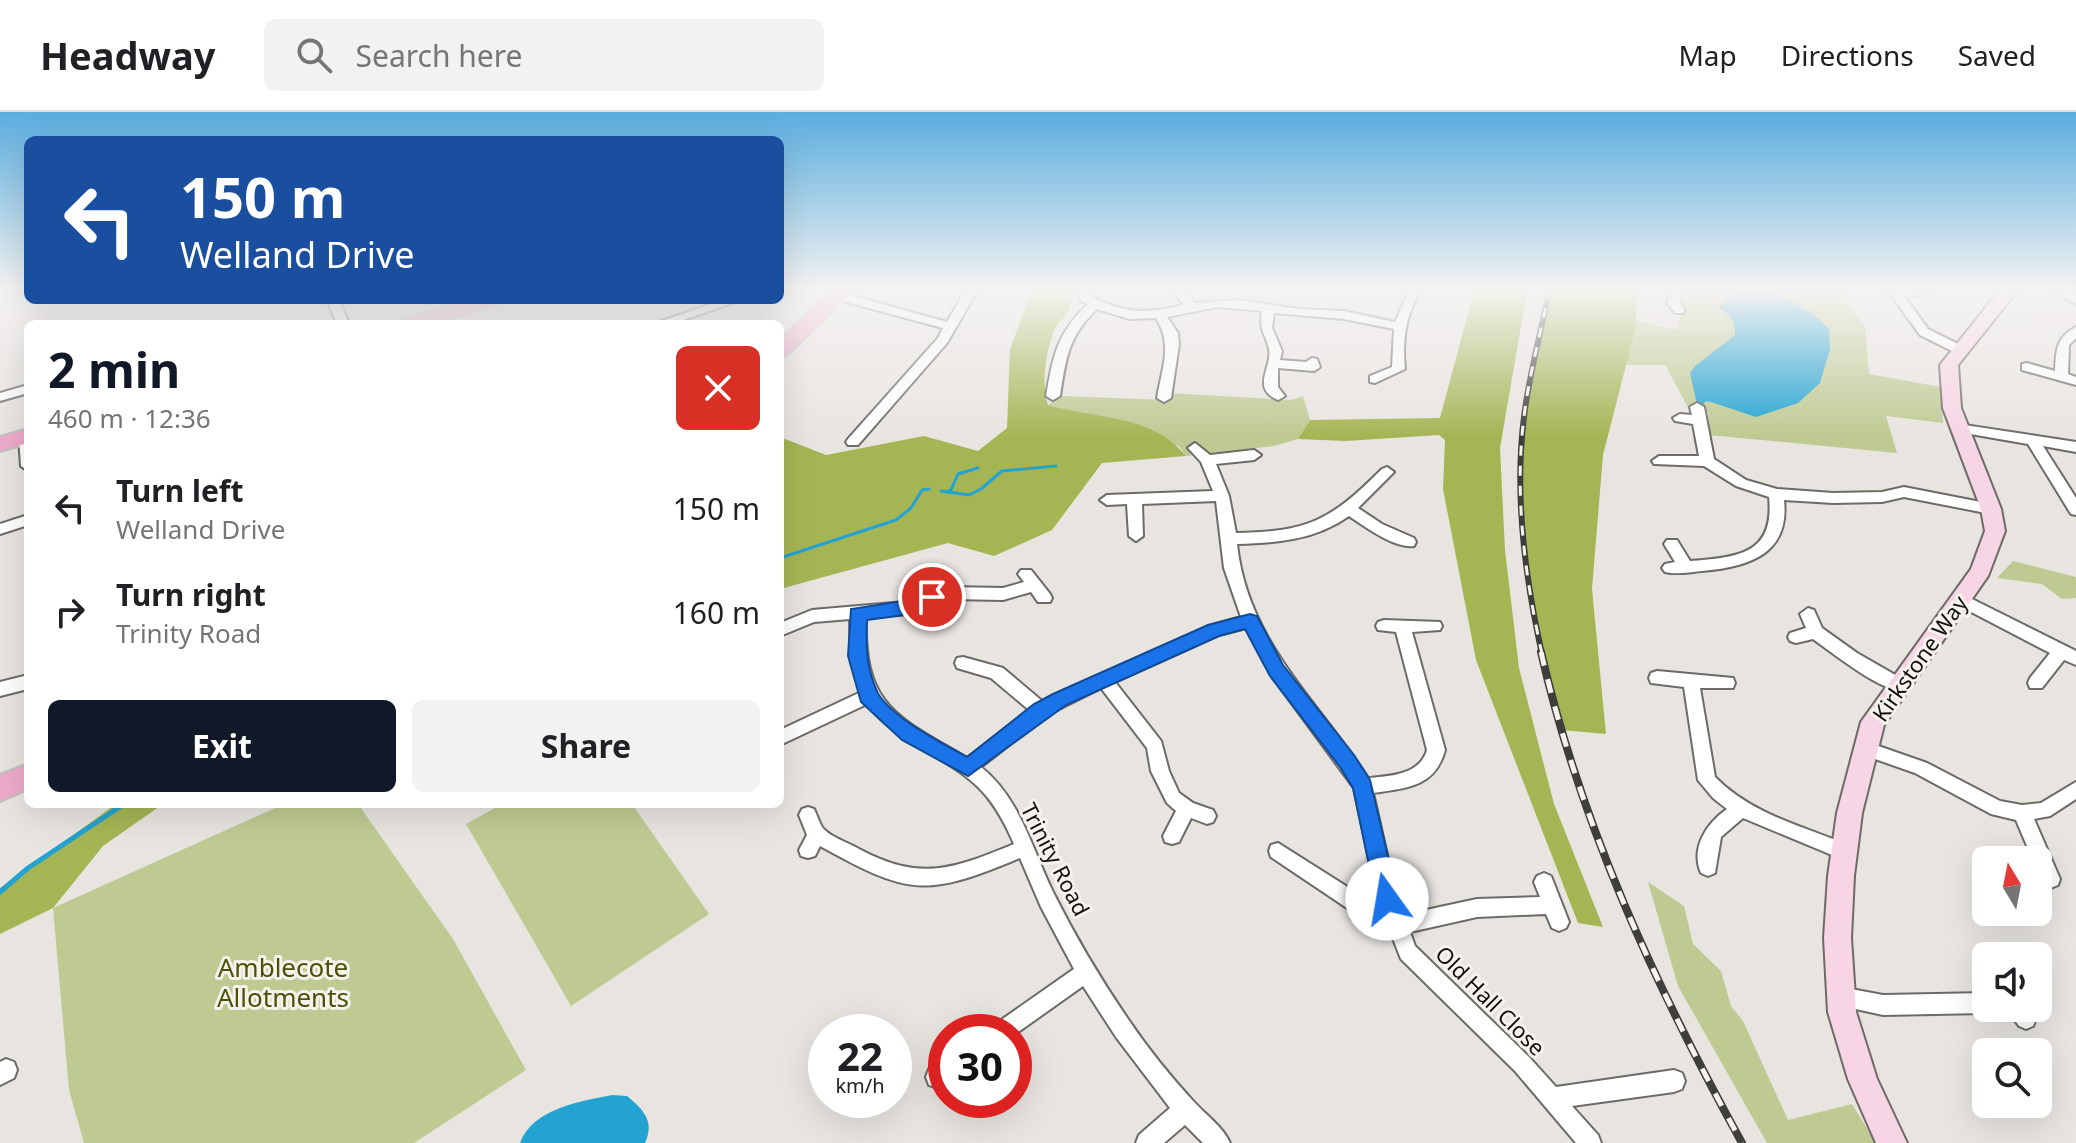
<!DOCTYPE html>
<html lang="en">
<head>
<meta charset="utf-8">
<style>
	:root { --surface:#fff; --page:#f2f2f2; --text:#202124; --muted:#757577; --line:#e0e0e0; --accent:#111827 }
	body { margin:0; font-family:"Noto Sans",sans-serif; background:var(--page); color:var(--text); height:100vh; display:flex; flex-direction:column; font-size:30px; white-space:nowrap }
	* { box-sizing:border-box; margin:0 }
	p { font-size:26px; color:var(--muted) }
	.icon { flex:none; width:44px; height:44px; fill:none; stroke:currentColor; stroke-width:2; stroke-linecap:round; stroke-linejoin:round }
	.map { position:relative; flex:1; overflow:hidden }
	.panel { position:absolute; left:24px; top:208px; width:760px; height:488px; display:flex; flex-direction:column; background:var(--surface); border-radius:12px; box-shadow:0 8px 32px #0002 }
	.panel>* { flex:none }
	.guide { position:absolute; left:24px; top:24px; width:760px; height:168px; border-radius:12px; box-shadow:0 8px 32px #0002; background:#1a4fa0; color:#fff; overflow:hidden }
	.needle { width:52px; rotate:350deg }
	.fabs { position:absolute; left:1972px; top:734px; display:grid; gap:16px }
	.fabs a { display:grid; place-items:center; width:80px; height:80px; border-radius:12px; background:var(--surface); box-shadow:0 8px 32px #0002; font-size:40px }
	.speed { position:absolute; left:808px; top:902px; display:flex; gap:16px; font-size:40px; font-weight:700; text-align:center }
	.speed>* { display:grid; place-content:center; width:104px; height:104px; border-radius:50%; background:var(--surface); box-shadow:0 8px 32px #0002; line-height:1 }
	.speed small { font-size:20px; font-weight:400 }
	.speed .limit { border:12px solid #d22; background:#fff; color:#111 }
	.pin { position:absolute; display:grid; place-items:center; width:68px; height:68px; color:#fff; margin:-34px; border:4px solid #fff; border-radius:50%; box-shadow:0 2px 8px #0007 }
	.me { position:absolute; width:88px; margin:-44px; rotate:347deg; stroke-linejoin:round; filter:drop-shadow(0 0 6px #0008) }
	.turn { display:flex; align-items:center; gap:28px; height:168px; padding:0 24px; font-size:36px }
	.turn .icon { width:104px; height:104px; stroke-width:2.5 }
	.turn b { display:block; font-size:56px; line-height:68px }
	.round { display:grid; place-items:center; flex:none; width:84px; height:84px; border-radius:12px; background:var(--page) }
	.headline { display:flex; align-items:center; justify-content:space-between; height:136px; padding:0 24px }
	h1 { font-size:48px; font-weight:700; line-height:60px; color:var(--accent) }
	.button { display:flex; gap:16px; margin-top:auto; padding:16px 24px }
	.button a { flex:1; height:92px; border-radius:12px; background:var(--accent); color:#fff; font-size:32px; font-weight:700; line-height:92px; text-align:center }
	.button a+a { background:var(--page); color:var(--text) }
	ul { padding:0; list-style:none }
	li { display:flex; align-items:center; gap:24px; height:104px; padding:0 24px }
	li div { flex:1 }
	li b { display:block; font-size:30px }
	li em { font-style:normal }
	header { display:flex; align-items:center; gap:48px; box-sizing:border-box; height:112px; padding:0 40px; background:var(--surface); border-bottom:2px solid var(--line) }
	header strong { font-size:38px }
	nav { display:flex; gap:44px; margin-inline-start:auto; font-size:28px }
	.search { width:560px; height:72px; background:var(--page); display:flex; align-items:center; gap:20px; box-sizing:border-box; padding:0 28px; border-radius:12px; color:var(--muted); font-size:30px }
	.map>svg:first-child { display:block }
</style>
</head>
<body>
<header>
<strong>Headway</strong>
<div class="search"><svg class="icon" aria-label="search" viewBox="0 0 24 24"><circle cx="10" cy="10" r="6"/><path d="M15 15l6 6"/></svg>Search here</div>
<nav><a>Map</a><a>Directions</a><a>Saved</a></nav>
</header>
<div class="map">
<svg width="2076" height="1031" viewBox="0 0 2076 1031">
	<rect width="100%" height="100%" fill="#e8e5e1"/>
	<!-- green -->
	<g fill="#bfca93">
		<path d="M1685 179H1847L1841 184 1865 215 1869 262 1941 275 1943 311 1886 304 1897 341 1709 323 1708 300 1697 295 1690 299 1665 253H1625L1636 209 1677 218Z"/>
		<path d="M1169 281 1291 288 1303 284 1310 308 1298 327 1274 334 1186 344 1179 334 1048 293 1059 284 1169 288Z"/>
		<path d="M2013 449 2076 465V486L2062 487 2042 472 1997 466Z"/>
		<path d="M284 692H358L453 827 526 958 414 1031H84L69 978 53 796Z"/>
		<path d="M502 692H632L709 802 571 894 466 712Z"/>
		<path d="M1648 770 1684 794 1693 832 1721 859 1731 894 1743 909 1788 1008 1852 992 1876 1031H1767L1678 874Z"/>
	</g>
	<!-- forest -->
	<g fill="#a6b554">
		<path d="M1032 179H1072C1071 209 1059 203 1052 224 1046 244 1041 273 1048 293 1094 307 1153 302 1186 344L1102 351 1052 418 994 444 948 431 780 477V325L826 343 924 324 978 339 1007 316 1010 237Z"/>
		<path d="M1474 179H1527L1500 336 1505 438 1519 556 1554 692 1603 815 1578 811 1476 548 1443 377 1445 328 1439 323 1346 329 1298 327 1310 308 1440 306Z"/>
		<path d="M1547 179H1637L1635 218 1603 343 1592 477 1606 622 1561 618C1540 528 1518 440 1521 348 1523 291 1537 235 1547 179Z"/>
		<path d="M116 692H163L103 734 53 796 0 822V776Z"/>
	</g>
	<!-- water -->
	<g fill="#22a3d2">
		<path d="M1735 179H1771L1813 202 1829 217 1830 237 1820 271 1798 291 1756 305 1711 290 1706 289 1702 294 1697 293 1690 261 1695 254 1735 223C1735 209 1731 202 1718 196Z"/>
		<path d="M612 983 627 984C644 998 655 1010 645 1031H520C532 997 581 989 612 983Z"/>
	</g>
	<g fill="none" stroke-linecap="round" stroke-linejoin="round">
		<!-- stream-far1 -->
		<g stroke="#22a3d2" stroke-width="3">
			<path d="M941 379 969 383 981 377 1002 359 1056 354"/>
			<path d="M946 380 951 378 958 362 978 356"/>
			<path d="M780 446 896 408 911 396 922 378 929 377"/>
		</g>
		<!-- stream -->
		<path stroke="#22a3d2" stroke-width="5" d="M0 780 28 756 124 692"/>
		<!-- street casing -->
		<g stroke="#6d6b67" stroke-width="4">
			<g id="street">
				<path d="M965 179H977L947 231 858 333H848L846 330 848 327 938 226 943 216 835 187V181H843L947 210Z"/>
				<path d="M1077 179H1089L1090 184C1126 202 1145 202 1184 193L1172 179H1185L1195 191 1239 188 1299 197 1344 199 1395 210 1409 179H1421C1405 203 1402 229 1405 257L1375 271 1370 270V264L1392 255 1394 217 1344 207 1274 201 1272 216 1282 239 1280 248 1306 250 1312 246 1317 247 1320 255 1314 259 1278 256V275L1285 284 1278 288C1250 276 1273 255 1269 237 1265 219 1259 220 1262 199L1217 195 1167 205 1178 221 1179 232 1171 286 1164 290 1157 286C1162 256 1173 233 1156 206L1129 207 1097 197C1068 224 1066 246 1060 284L1053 288 1046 284C1053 244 1057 221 1088 192L1081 189Z"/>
				<path d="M1672 179H1684L1679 190 1685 198 1683 201H1675L1667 190Z"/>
				<path d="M1888 179H1932L1926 183 1904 184 1928 217 1964 235V241H1956L1920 223Z"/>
				<path d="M2052 179H2068L2076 183V192Z"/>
				<path d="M327 188H339L349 212H337Z"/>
				<path d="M723 188H741L672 212H653Z"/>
				<path d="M2076 215V226L2069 233 2068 262 2076 265V273L2022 258V252L2027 251 2055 259C2056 239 2056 225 2076 215Z"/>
				<path d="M28 273V281L0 289V281Z"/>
				<path d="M1697 291 1704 295 1714 347 1746 368 1777 377 1833 381 1882 380 1904 375 1991 392 1998 397 1991 402 1904 385 1882 390 1833 391 1784 388C1790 442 1749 455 1702 459 1690 460 1676 463 1665 460L1662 456 1665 452 1675 450 1664 432 1667 428H1677L1690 449C1737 445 1775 443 1769 385L1736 374 1704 354 1654 352 1652 349 1659 344H1699L1693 312 1675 309 1673 306 1680 302 1692 303 1690 295Z"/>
				<path d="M1958 312 2076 330V340L2043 334 2076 386V403L2071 402 2028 332 1953 319 1951 316Z"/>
				<path d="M26 320 28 321V359L21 354 19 325Z"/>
				<path d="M1195 331 1210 343 1254 338 1261 343 1254 348 1216 352 1229 384 1236 421C1309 420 1331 408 1382 357L1387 355 1394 360 1358 396 1382 412 1414 426 1416 430 1414 434C1395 437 1364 414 1349 404 1315 428 1277 431 1237 432 1247 529 1318 589 1368 666 1390 664 1420 663 1427 638L1396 520 1378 518 1376 514 1378 510 1384 508 1440 510 1442 514 1440 518 1412 520 1445 638C1435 675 1407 676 1373 681L1397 787 1403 803 1477 787 1540 785 1534 770 1537 764 1544 761 1551 764 1569 810 1566 816 1559 819 1552 816 1546 802 1477 805 1410 820 1415 834 1529 945 1556 975 1674 958 1682 961 1685 969 1682 977 1674 980 1572 994 1598 1023 1601 1031H1576L1515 959 1401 847 1381 796 1354 799 1347 796 1271 745 1269 739 1271 733 1278 731 1357 781 1376 779 1354 676 1271 563 1246 516 1219 523 1115 570 1161 629 1169 659 1179 681 1193 691 1213 698 1216 704 1213 710 1207 712 1191 706 1179 730 1172 732 1165 730 1163 724 1176 699 1167 691 1151 659 1147 636 1101 576 1047 603 981 655C1020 686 1032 737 1053 780 1076 826 1101 868 1130 910 1149 938 1171 965 1194 990 1206 1003 1223 1015 1230 1031H1203L1185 1013 1164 1031H1136L1139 1023 1170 996 1116 925 1083 874 1014 923V920H991L994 913 1074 857 1041 795 1020 746C925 786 909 783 820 734L815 744 808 746 801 744 799 738 807 723 799 703 802 697 808 695 814 697C817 703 819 710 822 715 828 724 849 731 859 737 921 770 953 757 1014 732 1005 711 994 690 977 674 943 642 896 630 867 592L780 633V618L861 580 851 549 850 507 814 510 780 524V511L812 498 905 490 950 475 1003 476 1024 470 1018 462 1021 458H1031L1050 482 1052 486 1050 490H1038L1031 480 1003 488 950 487 905 502 866 505C863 595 898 605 967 646L1029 598 991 566 957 556 955 551 957 546 963 545 1003 556 1042 589 1209 514 1241 505 1224 456 1216 389 1142 392 1143 424 1136 429 1129 424 1127 392 1107 393 1100 388 1107 383 1213 379 1201 350 1188 336Z"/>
				<path d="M28 403V413L0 422V412Z"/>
				<path d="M1960 481 2076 539V553L2064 548 2042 576H2030L2028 571 2030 566 2050 541 1954 491 1952 487Z"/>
				<path d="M1808 496 1814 498 1822 516 1857 541 1904 568 1906 573 1904 578C1885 583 1830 539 1813 527L1796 531 1790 529 1788 525 1790 521 1806 516 1800 502Z"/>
				<path d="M1657 559 1733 566 1735 571 1733 576H1700L1715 665C1751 702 1804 715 1851 734L1853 740 1851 746 1844 748 1743 706 1721 725 1715 761 1708 764 1701 761C1690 736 1707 711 1727 697L1713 686 1698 668 1684 575 1651 571 1649 566 1651 561Z"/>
				<path d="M28 563V577L0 584V570Z"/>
				<path d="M1864 629 1927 651 2000 689 2022 693 2041 691 2076 670V687L2050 704 2034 707 2060 767 2058 773 2051 776 2044 773 2038 759V748H2033L2016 708 1991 702 1915 661 1858 641 1855 636 1858 631Z"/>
				<path d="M1840 875 1883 883 1986 881V896H1994L1986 901 1883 903 1833 892 1830 885 1833 878Z"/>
				<path d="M2006 896H2030L2036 907 2033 914 2026 917 2019 914Z"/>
				<path d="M6 947 14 950 17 958 14 966 0 973V950Z"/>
				<path d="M946 948V972L937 976 929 973 926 965 929 957Z"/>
			</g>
		</g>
		<!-- secondary casing -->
		<g stroke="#6d6b67" stroke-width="4">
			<path id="secondary" d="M1999 179H2017L1958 253 1961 296 2001 397 2005 419 1988 464 1884 613 1862 701 1854 764 1851 826 1856 900 1877 967 1907 1031H1876L1848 967 1828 900 1824 826 1828 764 1837 701 1861 610 1971 457 1985 419 1981 397 1943 296 1940 253Z"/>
		</g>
		<!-- primary casing -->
		<g stroke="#c1c1c1" stroke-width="4">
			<g id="primary">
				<path d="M831 179H852L787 243 780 245V228Z"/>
				<path d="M469 188H500L497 192 431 212H400L403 208Z"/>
				<path d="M28 317V331L0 339V325Z"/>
				<path d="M28 652V677L0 689V663Z"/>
			</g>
		</g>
		<!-- street -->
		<use href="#street" fill="#fff" fill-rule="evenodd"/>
		<!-- secondary -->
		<use href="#secondary" fill="#f7d5e4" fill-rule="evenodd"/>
		<!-- primary -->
		<use href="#primary" fill="#eeaaca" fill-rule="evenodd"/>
		<!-- rail-far1 casing -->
		<g stroke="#3f3e3c" stroke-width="6">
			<path id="rail-far1" d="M1542 542C1525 466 1514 383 1524 305 1529 262 1541 221 1549 179"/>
		</g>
		<!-- rail casing -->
		<g stroke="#3f3e3c" stroke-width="8">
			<path id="rail" d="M1541 540C1581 714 1656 875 1742 1031"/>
		</g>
		<!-- rail-far1 -->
		<use href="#rail-far1" stroke="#f6f3ee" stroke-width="3" stroke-dasharray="10" stroke-linecap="butt"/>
		<!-- rail -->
		<use href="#rail" stroke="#f6f3ee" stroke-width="5" stroke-dasharray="14" stroke-linecap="butt"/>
	</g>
	<!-- sky -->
	<linearGradient id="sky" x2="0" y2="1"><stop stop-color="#59addf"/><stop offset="0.55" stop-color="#f5f3f2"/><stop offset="1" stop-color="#f5f3f2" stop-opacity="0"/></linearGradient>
	<rect width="2076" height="324" fill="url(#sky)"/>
	<!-- route -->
	<path fill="#1a73e8" stroke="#114b97" stroke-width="2" d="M932 479 940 485 938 490 905 503 867 508C866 532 866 554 876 577 886 603 942 631 967 645L1034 592 1053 582 1208 513 1250 502 1257 504 1283 553 1354 643 1370 668 1398 787 1395 795 1387 797 1379 795 1376 787 1353 676 1340 655 1270 564 1245 517 1219 524 1066 593 968 664 902 628 861 590 848 544 851 497 903 489Z"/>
	<g text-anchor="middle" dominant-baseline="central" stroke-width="6" stroke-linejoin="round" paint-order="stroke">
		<!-- street labels -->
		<g font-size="22" fill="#11100f" stroke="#f6f3ee">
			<text transform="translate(1919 546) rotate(-55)">Kirkstone Way</text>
			<text transform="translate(1056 747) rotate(63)">Trinity Road</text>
			<text transform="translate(1491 888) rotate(45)">Old Hall Close</text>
		</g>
		<!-- near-park labels -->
		<g font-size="26" fill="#495207" stroke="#f6f3ee">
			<text x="283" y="855">Amblecote<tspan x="283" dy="30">Allotments</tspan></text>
		</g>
	</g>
</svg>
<div class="fabs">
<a><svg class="needle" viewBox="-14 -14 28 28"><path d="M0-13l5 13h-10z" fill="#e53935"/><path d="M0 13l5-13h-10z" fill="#757577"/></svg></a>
<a><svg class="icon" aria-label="sound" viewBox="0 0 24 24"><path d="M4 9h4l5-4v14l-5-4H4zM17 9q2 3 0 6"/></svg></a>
<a><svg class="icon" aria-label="search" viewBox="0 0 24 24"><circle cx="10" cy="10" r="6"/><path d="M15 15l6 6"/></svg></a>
</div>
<div class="speed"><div>22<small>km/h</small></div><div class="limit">30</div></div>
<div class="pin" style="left:932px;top:485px;background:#d93025"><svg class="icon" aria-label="arrive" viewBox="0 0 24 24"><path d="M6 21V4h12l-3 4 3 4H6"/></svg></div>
<svg class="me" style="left:1387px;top:787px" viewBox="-20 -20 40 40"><circle r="19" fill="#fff"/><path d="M0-13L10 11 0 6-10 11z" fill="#1a73e8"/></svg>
<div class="guide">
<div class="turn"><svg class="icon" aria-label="left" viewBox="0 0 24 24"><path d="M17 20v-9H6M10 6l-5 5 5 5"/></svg><div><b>150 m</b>Welland Drive</div></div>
</div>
<section class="panel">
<div class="headline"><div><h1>2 min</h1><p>460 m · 12:36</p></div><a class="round" style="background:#d93025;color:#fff"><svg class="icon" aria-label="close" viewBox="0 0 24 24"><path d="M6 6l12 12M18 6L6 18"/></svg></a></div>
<ul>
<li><svg class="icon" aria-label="left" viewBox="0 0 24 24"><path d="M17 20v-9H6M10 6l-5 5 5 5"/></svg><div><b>Turn left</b><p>Welland Drive</p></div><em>150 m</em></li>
<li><svg class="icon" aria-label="right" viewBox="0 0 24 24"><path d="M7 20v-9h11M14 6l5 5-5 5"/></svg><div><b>Turn right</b><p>Trinity Road</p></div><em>160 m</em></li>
</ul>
<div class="button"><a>Exit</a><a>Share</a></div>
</section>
</div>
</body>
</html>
